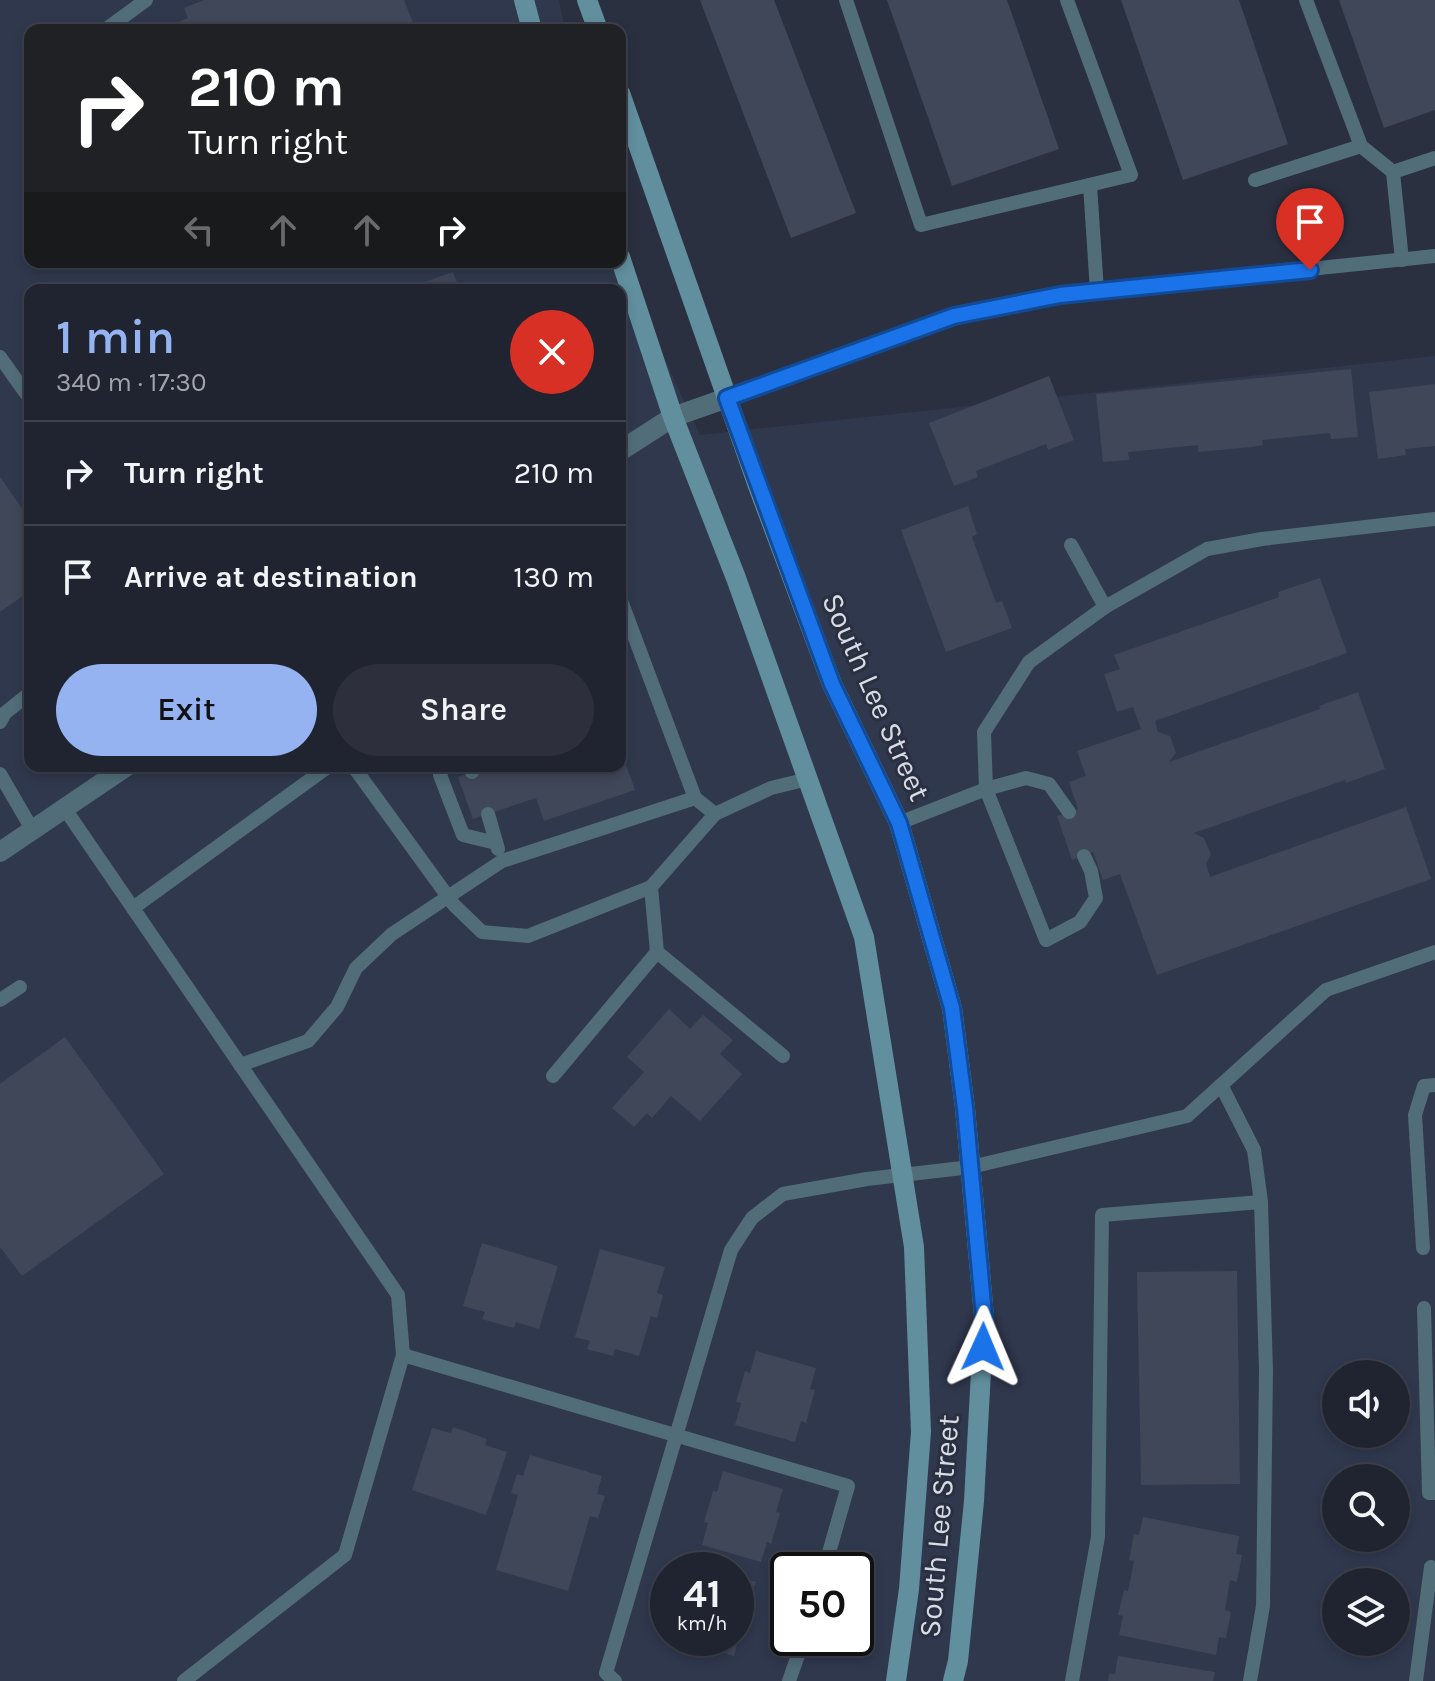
<!DOCTYPE html>
<html lang="en">
<head>
<meta charset="utf-8">
<style>
	:root { --surface:#202430; --page:#2d303c; --text:#f1f3f6; --muted:#a2a4ab; --line:#3d414c; --accent:#95b2f1 }
	body { margin:0; font-family:Karla,sans-serif; background:var(--page); color:var(--text); height:100vh; display:flex; flex-direction:column; font-size:30px; white-space:nowrap }
	* { box-sizing:border-box; margin:0 }
	p { font-size:26px; color:var(--muted) }
	.icon { flex:none; width:44px; height:44px; fill:none; stroke:currentColor; stroke-width:2; stroke-linecap:round; stroke-linejoin:round }
	.map { position:relative; flex:1; overflow:hidden }
	.details { position:absolute; left:24px; top:284px; width:602px; height:488px; display:flex; flex-direction:column; background:var(--surface); border-radius:16px; box-shadow:0 4px 12px #0003,0 0 0 2px var(--line) }
	.details>* { flex:none }
	.hud { position:absolute; left:24px; top:24px; width:602px; height:244px; border-radius:16px; box-shadow:0 4px 12px #0003,0 0 0 2px var(--line); background:#202124; color:#fff; overflow:hidden }
	.tools { position:absolute; left:1322px; top:1360px; display:grid; gap:16px }
	.tools a { display:grid; place-items:center; width:88px; height:88px; border-radius:50%; background:var(--surface); box-shadow:0 4px 12px #0003,0 0 0 2px var(--line); font-size:40px }
	.speed { position:absolute; left:650px; top:1552px; display:flex; gap:16px; font-size:40px; font-weight:700; text-align:center }
	.speed>* { display:grid; place-content:center; width:104px; height:104px; border-radius:50%; background:var(--surface); box-shadow:0 4px 12px #0003,0 0 0 2px var(--line); line-height:1 }
	.speed small { font-size:20px; font-weight:400 }
	.speed .limit { border:4px solid #111; border-radius:12px; background:#fff; color:#111 }
	.pin { position:absolute; display:grid; place-items:center; width:68px; height:68px; color:#fff; margin:-82px -34px; border-radius:50% 50% 50% 0; rotate:-45deg; box-shadow:0 0 8px #0007 }
	.pin .icon { rotate:45deg }
	.me { position:absolute; width:88px; margin:-44px; rotate:1deg; stroke-linejoin:round; filter:drop-shadow(0 0 6px #0008) }
	.turn { display:flex; align-items:center; gap:28px; height:168px; padding:0 32px; font-size:36px }
	.turn .icon { width:104px; height:104px; stroke-width:2.5 }
	.turn b { display:block; font-size:56px; line-height:68px }
	.lanes { display:flex; align-items:center; height:76px; padding:0 32px; background:#0003; justify-content:center; gap:40px; direction:ltr }
	.lanes .off { opacity:.35 }
	.round { display:grid; place-items:center; flex:none; width:84px; height:84px; border-radius:42px; background:var(--page) }
	.headline { display:flex; align-items:center; justify-content:space-between; height:136px; padding:0 32px }
	h1 { font-size:48px; font-weight:600; line-height:60px; color:var(--accent) }
	.cta { display:flex; gap:16px; margin-top:auto; padding:16px 32px }
	.cta a { flex:1; height:92px; border-radius:48px; background:var(--accent); color:#111; font-size:32px; font-weight:600; line-height:92px; text-align:center }
	.cta a+a { background:var(--page); color:var(--text) }
	ul { padding:0; list-style:none }
	li { display:flex; align-items:center; gap:24px; height:104px; padding:0 32px; border-top:2px solid var(--line) }
	li div { flex:1 }
	li b { display:block; font-size:30px }
	li em { font-style:normal }
	.map>svg:first-child { display:block }
</style>
</head>
<body>
<div class="map">
<svg width="1435" height="1681" viewBox="0 0 1435 1681">
	<rect width="100%" height="100%" fill="#2a3040"/>
	<!-- built -->
	<path fill="#30384e" fill-rule="evenodd" d="M0 0H559L565 30H30V262H620V240L633 292 700 435 1435 356V1681H0ZM30 290H620V766H30ZM1336 1374H1396V1434H1336ZM1336 1478H1396V1538H1336ZM668 1570H736V1638H668ZM788 1570H856V1638H788ZM1336 1582H1396V1642H1336Z"/>
	<!-- building -->
	<g fill="#404758">
		<path d="M204 0H404L416 30H159L188 18 184 8Z"/>
		<path d="M700 0H774L856 213 791 238Z"/>
		<path d="M887 0H1007L1059 149 952 186Z"/>
		<path d="M1121 0H1239L1288 144 1183 180Z"/>
		<path d="M1339 0H1435V110L1384 128Z"/>
		<path d="M453 272 460 290H402Z"/>
		<path d="M1351 369 1358 437 1331 439 1330 433 1262 440 1263 445 1252 447 1198 452V445L1128 452 1129 460 1103 462 1096 394Z"/>
		<path d="M1049 376 1074 440 1048 450 1046 444 976 471 978 477 954 486 929 423Z"/>
		<path d="M1435 384V446L1405 449 1406 455 1378 459 1369 392Z"/>
		<path d="M0 477 30 520V591L0 612Z"/>
		<path d="M968 506 977 534 972 537 996 603 1002 601 1012 628 946 652 901 530Z"/>
		<path d="M1320 578 1347 653 1155 721 1158 732 1170 736 1176 753 1169 762 1320 709 1319 706 1358 692 1385 769 1346 783 1345 780 1194 833 1204 838 1211 854 1206 864 1210 877 1406 807 1431 879 1157 975 1120 874 1103 880 1093 852 1072 860 1057 816 1078 809 1069 782 1086 776 1077 751 1141 729 1133 707 1117 712 1104 674 1120 669 1114 655 1279 597 1278 592Z"/>
		<path d="M620 709 627 727 620 729Z"/>
		<path d="M620 748 635 790 544 821 536 798 473 819 458 777 489 766H620Z"/>
		<path d="M669 1009 690 1029 703 1015 733 1040 720 1054 742 1074 700 1121 671 1096 652 1118 647 1113 634 1127 612 1108 644 1072 627 1057Z"/>
		<path d="M65 1037 164 1174 22 1276 0 1247V1084Z"/>
		<path d="M482 1243 558 1266 539 1329 516 1322 514 1328 482 1319 485 1312 463 1306Z"/>
		<path d="M600 1249 665 1267 657 1293 663 1295 657 1318 651 1316 639 1356 615 1349 613 1356 587 1349 590 1341 575 1337Z"/>
		<path d="M1237 1271 1240 1484 1141 1485 1137 1272Z"/>
		<path d="M756 1351 816 1368 810 1389 815 1390 806 1423 801 1421 795 1442 735 1425 741 1403 736 1402 745 1371 750 1373Z"/>
		<path d="M453 1427 487 1439 485 1445 507 1452 486 1515 412 1490 432 1428 451 1433Z"/>
		<path d="M530 1455 602 1476 597 1494 605 1496 598 1518 590 1516 568 1591 496 1570 518 1495 511 1493 517 1474 523 1476Z"/>
		<path d="M723 1471 783 1489 776 1512 780 1513 771 1544 767 1542 761 1562 702 1545 708 1523 704 1522 713 1491 717 1492Z"/>
		<path d="M1143 1517 1239 1536 1236 1554 1242 1555 1237 1582 1230 1580 1225 1610 1231 1612 1226 1638 1219 1637 1216 1655 1119 1635 1123 1616 1118 1615 1124 1590 1128 1591 1134 1561 1129 1560 1134 1534 1139 1535Z"/>
		<path d="M736 1577 756 1582 749 1602 754 1604 744 1635 740 1634 734 1656 679 1639 736 1638Z"/>
		<path d="M1118 1656 1215 1672 1213 1681H1108L1109 1674H1115Z"/>
	</g>
	<g fill="none" stroke-linecap="round" stroke-linejoin="round">
		<!-- lane -->
		<g stroke="#516d77" stroke-width="14">
			<path d="M846 0 921 225 1131 175 1067 0"/>
			<path d="M1306 0 1361 146 1393 172"/>
			<path d="M105 30 146 0"/>
			<path d="M1255 180 1361 146"/>
			<path d="M1090 185 1097 291"/>
			<path d="M1402 260 1393 172 1435 158"/>
			<path d="M0 357 30 399"/>
			<path d="M727 398 954 316 1060 295 1435 256"/>
			<path d="M1071 545 1105 607"/>
			<path d="M620 598 695 798 715 814 771 788 808 779"/>
			<path d="M0 722 5 713 30 693"/>
			<path d="M353 766 454 905 482 932 528 936 651 887 715 814"/>
			<path d="M444 766 440 775 463 835 496 843"/>
			<path d="M470 766 472 772"/>
			<path d="M0 774 32 829"/>
			<path d="M65 809 398 1295 403 1355"/>
			<path d="M1069 812 1049 784 1026 778 986 789 1046 940 1080 922 1096 898 1091 871 1084 856"/>
			<path d="M488 814 498 849"/>
			<path d="M899 823 986 789 984 732 1029 662 1105 607 1207 549 1262 539 1435 519"/>
			<path d="M651 887 657 952 783 1056"/>
			<path d="M133 908 329 766"/>
			<path d="M0 1000 20 987"/>
			<path d="M240 1065 308 1041 337 1007 356 968 392 934 502 861 695 798"/>
			<path d="M553 1076 657 952"/>
			<path d="M1221 1085 1254 1150 1261 1202 1266 1371 1263 1606 1250 1681"/>
			<path d="M1423 1248 1415 1115 1424 1086 1435 1085"/>
			<path d="M1424 1308 1429 1493H1435"/>
			<path d="M184 1681 345 1555 403 1355 848 1486 824 1570"/>
			<path d="M615 1681 606 1673 731 1250 752 1218 783 1194 867 1179 971 1167 1187 1116 1326 990 1435 952"/>
			<path d="M789 1681 804 1638"/>
			<path d="M1072 1681 1098 1537 1102 1215 1261 1202"/>
			<path d="M1416 1681 1431 1567"/>
		</g>
		<!-- street -->
		<g stroke="#516d77" stroke-width="20">
			<path d="M620 451 673 417 727 398"/>
			<path d="M0 852 127 766"/>
		</g>
		<!-- secondary -->
		<g stroke="#618f9e" stroke-width="20">
			<path d="M524 0 532 30"/>
			<path d="M587 0 598 30"/>
			<path d="M620 93 758 486 832 684 899 823 952 1008 965 1108 984 1316 974 1501 958 1661 953 1681"/>
			<path d="M620 257 673 417 736 578 864 937 914 1247 921 1432 909 1589 896 1681"/>
		</g>
	</g>
	<g fill="none" stroke-linecap="round" stroke-linejoin="round">
		<!-- route casing -->
		<g stroke="#114b97" stroke-width="20">
			<path id="route" d="M983 1347 984 1316 965 1108 952 1008 899 823 832 684 727 398 954 316 1060 295 1310 270"/>
		</g>
		<!-- route -->
		<use href="#route" stroke="#1a73e8" stroke-width="14"/>
	</g>
	<g text-anchor="middle" dominant-baseline="central" stroke-width="6" stroke-linejoin="round" paint-order="stroke">
		<!-- street labels -->
		<g font-size="30" fill="#d8dce7" stroke="#2a3040">
			<text transform="translate(876 697) rotate(66)">South Lee Street</text>
			<text transform="translate(939 1526) rotate(-85)">South Lee Street</text>
		</g>
	</g>
</svg>
<div class="tools">
<a><svg class="icon" aria-label="sound" viewBox="0 0 24 24"><path d="M4 9h4l5-4v14l-5-4H4zM17 9q2 3 0 6"/></svg></a>
<a><svg class="icon" aria-label="search" viewBox="0 0 24 24"><circle cx="10" cy="10" r="6"/><path d="M15 15l6 6"/></svg></a>
<a><svg class="icon" aria-label="layers" viewBox="0 0 24 24"><path d="M12 4l9 5-9 5-9-5zM3 14l9 5 9-5"/></svg></a>
</div>
<div class="speed"><div>41<small>km/h</small></div><div class="limit">50</div></div>
<div class="pin" style="left:1310px;top:270px;background:#d93025"><svg class="icon" aria-label="arrive" viewBox="0 0 24 24"><path d="M6 21V4h12l-3 4 3 4H6"/></svg></div>
<svg class="me" style="left:983px;top:1347px" viewBox="-20 -20 40 40"><path d="M0-17L14 15 0 8-14 15z" fill="#1a73e8" stroke="#fff" stroke-width="4"/></svg>
<div class="hud">
<div class="turn"><svg class="icon" aria-label="right" viewBox="0 0 24 24"><path d="M7 20v-9h11M14 6l5 5-5 5"/></svg><div><b>210 m</b>Turn right</div></div>
<div class="lanes"><svg class="icon off" aria-label="left" viewBox="0 0 24 24"><path d="M17 20v-9H6M10 6l-5 5 5 5"/></svg><svg class="icon off" aria-label="ahead" viewBox="0 0 24 24"><path d="M12 20V5M6 11l6-6 6 6"/></svg><svg class="icon off" aria-label="ahead" viewBox="0 0 24 24"><path d="M12 20V5M6 11l6-6 6 6"/></svg><svg class="icon" aria-label="right" viewBox="0 0 24 24"><path d="M7 20v-9h11M14 6l5 5-5 5"/></svg></div>
</div>
<section class="details">
<div class="headline"><div><h1>1 min</h1><p>340 m · 17:30</p></div><a class="round" style="background:#d93025;color:#fff"><svg class="icon" aria-label="close" viewBox="0 0 24 24"><path d="M6 6l12 12M18 6L6 18"/></svg></a></div>
<ul>
<li><svg class="icon" aria-label="right" viewBox="0 0 24 24"><path d="M7 20v-9h11M14 6l5 5-5 5"/></svg><div><b>Turn right</b></div><em>210 m</em></li>
<li><svg class="icon" aria-label="arrive" viewBox="0 0 24 24"><path d="M6 21V4h12l-3 4 3 4H6"/></svg><div><b>Arrive at destination</b></div><em>130 m</em></li>
</ul>
<div class="cta"><a>Exit</a><a>Share</a></div>
</section>
</div>
</body>
</html>
